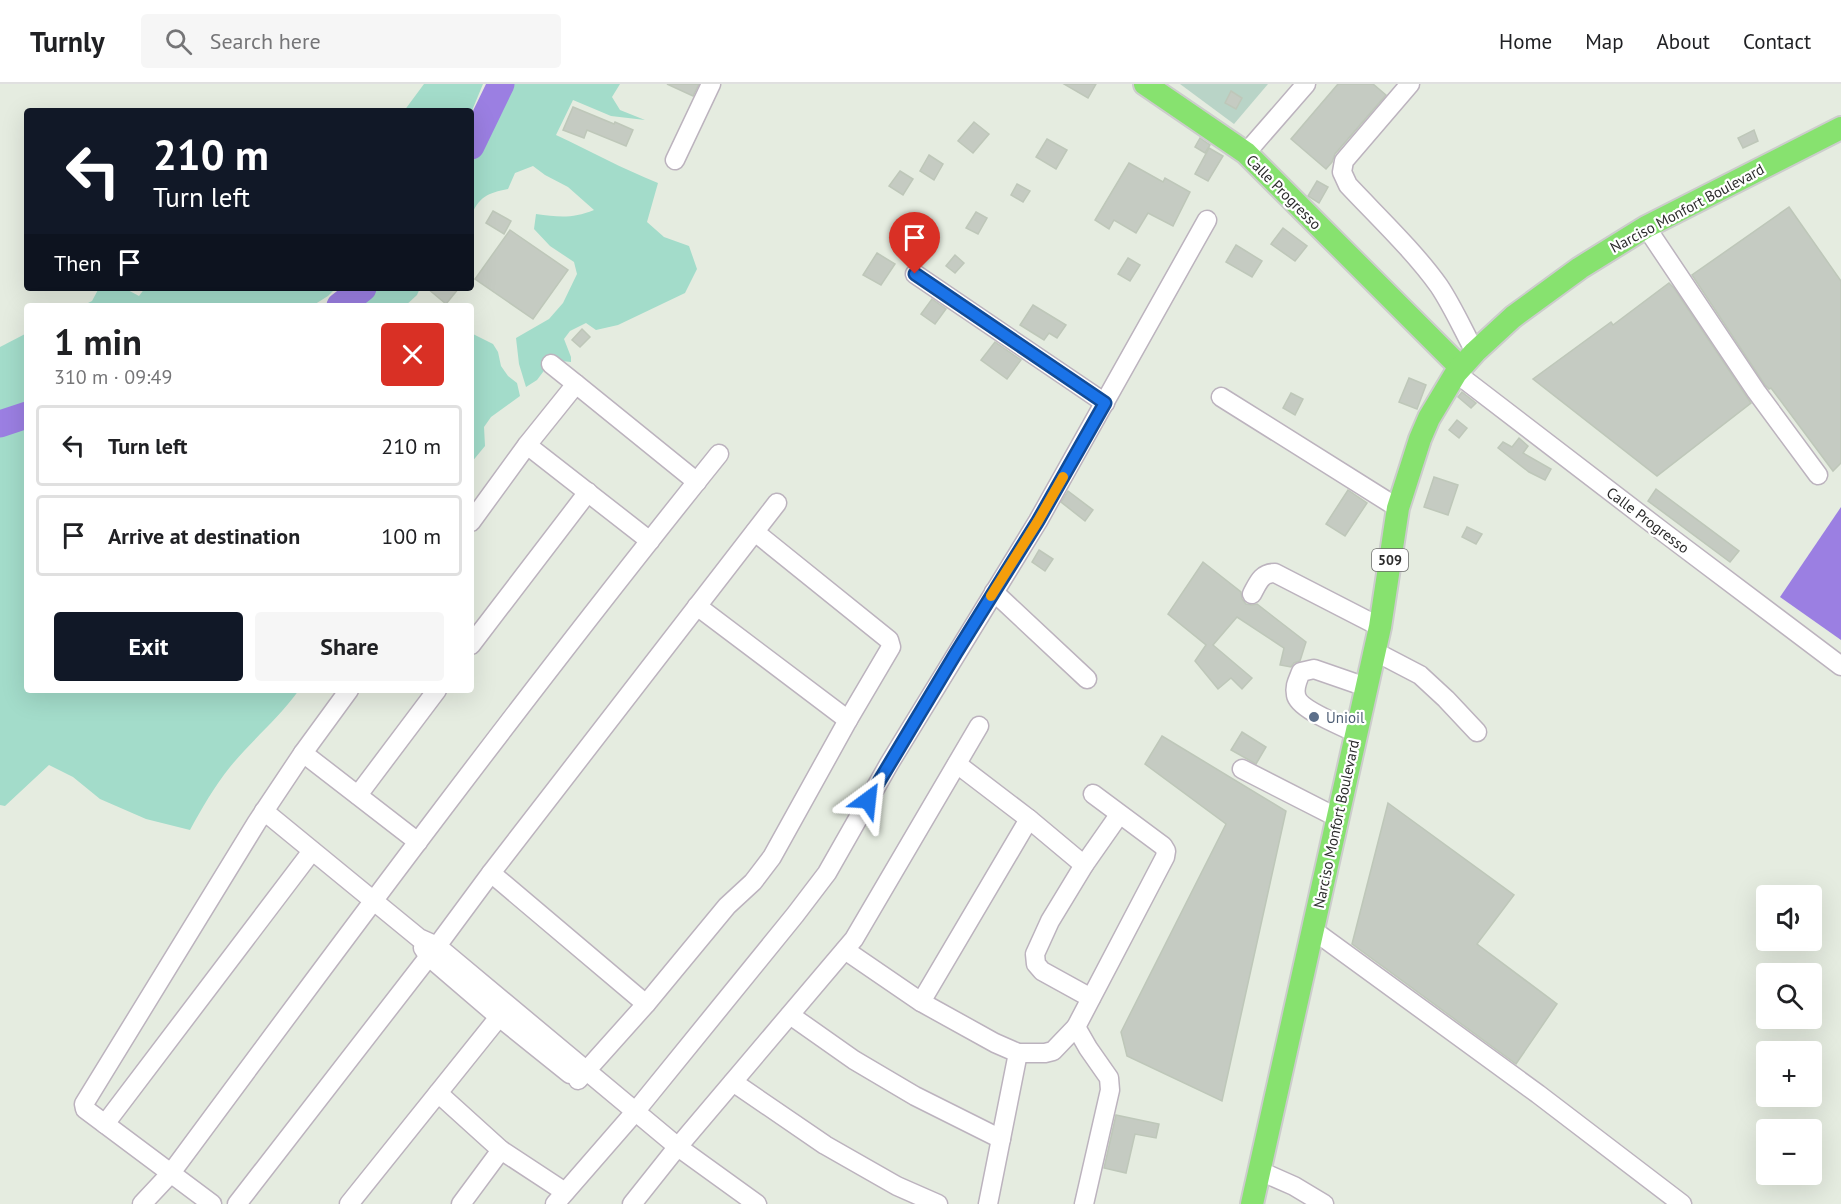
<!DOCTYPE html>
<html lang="en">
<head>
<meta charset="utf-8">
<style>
	:root { --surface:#fff; --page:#f6f6f6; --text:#202124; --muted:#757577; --line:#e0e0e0; --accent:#111827 }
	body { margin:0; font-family:"PT Sans",sans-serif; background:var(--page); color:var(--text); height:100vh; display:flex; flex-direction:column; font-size:22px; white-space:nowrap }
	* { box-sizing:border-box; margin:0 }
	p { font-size:20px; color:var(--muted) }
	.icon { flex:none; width:33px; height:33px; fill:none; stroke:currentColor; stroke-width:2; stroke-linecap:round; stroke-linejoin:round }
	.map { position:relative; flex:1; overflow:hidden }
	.sheet { position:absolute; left:24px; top:219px; width:450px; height:390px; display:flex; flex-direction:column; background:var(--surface); border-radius:6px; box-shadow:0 6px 24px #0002 }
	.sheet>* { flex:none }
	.top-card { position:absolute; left:24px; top:24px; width:450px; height:183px; border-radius:6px; box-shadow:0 6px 24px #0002; background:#111827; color:#fff; overflow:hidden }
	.buttons { position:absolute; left:1756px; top:801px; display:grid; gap:12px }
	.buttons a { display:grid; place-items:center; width:66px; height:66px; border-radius:6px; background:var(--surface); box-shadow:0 6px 24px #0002; font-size:30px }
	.pin { position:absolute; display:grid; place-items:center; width:51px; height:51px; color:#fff; margin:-62px -26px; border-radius:50% 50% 50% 0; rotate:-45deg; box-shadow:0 0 6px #0007 }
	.pin .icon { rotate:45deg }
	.me { position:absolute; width:66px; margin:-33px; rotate:30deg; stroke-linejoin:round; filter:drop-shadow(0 0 4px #0008) }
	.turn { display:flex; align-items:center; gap:21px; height:126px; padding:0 30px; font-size:27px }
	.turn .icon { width:78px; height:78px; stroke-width:2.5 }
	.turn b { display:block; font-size:42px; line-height:51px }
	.then { display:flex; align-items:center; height:57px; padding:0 30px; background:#0003; gap:12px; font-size:22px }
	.round { display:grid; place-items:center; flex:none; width:63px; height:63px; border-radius:6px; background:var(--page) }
	.summary { display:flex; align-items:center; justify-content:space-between; height:102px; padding:0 30px }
	h1 { font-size:36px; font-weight:600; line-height:45px }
	.button { display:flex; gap:12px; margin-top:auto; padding:12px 30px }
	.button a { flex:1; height:69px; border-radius:6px; background:var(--accent); color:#fff; font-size:24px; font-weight:600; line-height:69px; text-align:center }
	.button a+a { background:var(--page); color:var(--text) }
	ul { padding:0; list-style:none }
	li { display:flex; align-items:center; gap:18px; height:81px; margin:0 12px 9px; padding:0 18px; border:3px solid var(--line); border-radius:6px }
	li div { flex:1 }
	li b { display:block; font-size:22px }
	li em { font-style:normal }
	header { display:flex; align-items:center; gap:36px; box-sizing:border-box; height:84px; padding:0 30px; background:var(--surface); border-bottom:2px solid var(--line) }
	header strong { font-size:28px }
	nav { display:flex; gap:33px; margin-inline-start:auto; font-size:21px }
	.search { width:420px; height:54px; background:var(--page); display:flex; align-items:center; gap:15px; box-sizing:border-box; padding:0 21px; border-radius:6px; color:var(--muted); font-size:22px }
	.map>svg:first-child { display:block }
</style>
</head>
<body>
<header>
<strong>Turnly</strong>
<div class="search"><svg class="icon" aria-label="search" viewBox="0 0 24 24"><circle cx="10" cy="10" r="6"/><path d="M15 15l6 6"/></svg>Search here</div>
<nav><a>Home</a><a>Map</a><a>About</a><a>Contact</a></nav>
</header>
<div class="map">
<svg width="1841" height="1120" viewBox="0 0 1841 1120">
	<rect width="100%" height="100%" fill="#e5ece0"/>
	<!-- green -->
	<g fill="#a3dcca">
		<path d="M424 0H483L471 29V27H404Z"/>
		<path d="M511 0H620L612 13 620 26 645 36 611 32 573 16 556 51C590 67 623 85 658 99L647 138 664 153 689 162 697 185 685 209 618 241 596 246 586 239 570 247 564 255 571 273V278L552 276 537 296 526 303 519 280 516 254 549 235 563 219 577 190 574 178 550 162 534 145 536 130C558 133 572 135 594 126L568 103 545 91 533 82 515 89 508 105C488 109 478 113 471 133V81Z"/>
		<path d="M99 204H124L139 212 145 204H336L328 212 312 222H82L92 217Z"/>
		<path d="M377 204H420L417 211 405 222H356Z"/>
		<path d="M27 249V318L0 331V263Z"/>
		<path d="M471 249 493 260 498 268 501 282 508 292 517 299 520 312 491 333 484 343 485 362 471 379Z"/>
		<path d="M27 340V606H299C279 634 252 656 230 683 214 703 202 724 190 746L146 735 100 715 73 693 49 681 5 722 0 721V349Z"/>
	</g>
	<!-- cemetery -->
	<path fill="#b9d4c7" d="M1180 0H1268L1234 40Z"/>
	<!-- water -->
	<path fill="#9b7fe2" d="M1841 423V556L1780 513Z"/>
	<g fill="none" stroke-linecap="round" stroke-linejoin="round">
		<!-- river -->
		<g stroke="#9b7fe2" stroke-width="27">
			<path d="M471 62 501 0"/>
			<path d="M340 222 363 204"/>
			<path d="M0 340 27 331"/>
		</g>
	</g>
	<!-- building -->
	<g fill="#c5cbc2" stroke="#bec7b9" stroke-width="1.5">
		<path d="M667 0H699L693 12Z"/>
		<path d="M1064 0H1096L1088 14Z"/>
		<path d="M1338 0H1373L1386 11 1335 70 1332 78 1326 85 1291 55Z"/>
		<path d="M1231 7 1242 14 1236 25 1225 19Z"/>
		<path d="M573 23 614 40 615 38 633 46 626 62 587 46 584 54 563 46Z"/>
		<path d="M974 38 989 50 973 69 958 57Z"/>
		<path d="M1754 46 1758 57 1743 64 1738 54Z"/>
		<path d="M1200 54 1210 61 1205 69 1195 63Z"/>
		<path d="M1047 55 1067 66 1056 85 1036 73Z"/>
		<path d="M1209 64 1223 72 1208 97 1195 90Z"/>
		<path d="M929 71 943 80 934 96 920 87Z"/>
		<path d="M1129 79 1163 98 1165 94 1190 108 1173 142 1148 129 1136 149 1114 136 1109 145 1095 136Z"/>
		<path d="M900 87 913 95 903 111 889 102Z"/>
		<path d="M1317 97 1328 103 1319 119 1308 112Z"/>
		<path d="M1017 100 1030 107 1023 118 1011 111Z"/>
		<path d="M1789 123 1841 197V379L1833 387 1771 304 1769 305 1765 301 1692 191Z"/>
		<path d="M493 127 511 137 504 150 486 139Z"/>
		<path d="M976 128 987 134 978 150 966 144Z"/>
		<path d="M1283 144 1307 162 1295 177 1271 160Z"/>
		<path d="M510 146 568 186 533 235 475 195Z"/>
		<path d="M1236 161 1262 177 1252 193 1226 178Z"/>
		<path d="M877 169 895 180 881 201 863 191Z"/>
		<path d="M955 171 964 179 955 189 946 182Z"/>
		<path d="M1128 174 1140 181 1130 197 1118 190Z"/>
		<path d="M1669 199 1674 204 1751 319 1657 392 1533 295 1611 238 1613 241Z"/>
		<path d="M427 204H459L446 220Z"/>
		<path d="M932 215 946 225 935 240 921 230Z"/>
		<path d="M1033 221 1066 241 1057 254 1049 249 1044 256 1020 241Z"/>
		<path d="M582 245 590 253 580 263 572 256Z"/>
		<path d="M995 258 1021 276 1007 295 981 276Z"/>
		<path d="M1409 294 1426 301 1417 325 1399 318Z"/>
		<path d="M1462 308 1476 319 1471 324 1458 313Z"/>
		<path d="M1291 309 1303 315 1295 331 1283 324Z"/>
		<path d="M1457 336 1467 344 1459 354 1449 346Z"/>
		<path d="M1519 354 1528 362 1523 369 1551 385 1545 396 1529 388 1498 364 1503 358 1512 363Z"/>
		<path d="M1434 393 1458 401 1448 431 1424 423Z"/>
		<path d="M1656 405 1739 467 1730 478 1648 417Z"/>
		<path d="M1348 406 1367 419 1345 452 1326 440Z"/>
		<path d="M1068 407 1093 426 1085 437 1061 418Z"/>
		<path d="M1467 443 1482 450 1476 460 1462 453Z"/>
		<path d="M1039 466 1053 475 1045 487 1032 478Z"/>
		<path d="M1203 478 1241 508 1242 515 1246 520 1252 521 1257 520 1306 558 1300 577 1294 579 1291 583 1280 581 1284 564 1237 533 1213 561 1252 594 1242 605 1231 594 1218 605 1195 577 1206 561 1168 530Z"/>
		<path d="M1242 648 1266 663 1256 680 1231 666Z"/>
		<path d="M1162 652 1286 727 1222 1017 1127 972 1121 948 1226 740 1145 680Z"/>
		<path d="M1388 719 1514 811 1477 860 1557 920 1516 980 1352 860Z"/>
		<path d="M1116 1031 1159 1040 1156 1054 1135 1050 1126 1089 1104 1084Z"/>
	</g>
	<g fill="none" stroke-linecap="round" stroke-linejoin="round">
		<!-- minor casing -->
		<g stroke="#bcb3be" stroke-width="21">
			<g id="minor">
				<path d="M1410 0 1344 77 1342 88 1348 101C1378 133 1414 167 1439 202 1453 223 1463 246 1475 268"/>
				<path d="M1246 69 1306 0"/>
				<path d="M675 76 711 0"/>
				<path d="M1646 143 1756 307 1818 391"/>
				<path d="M915 190 1105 319"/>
				<path d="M551 280 576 300"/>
				<path d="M1456 289 1662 447 1841 582"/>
				<path d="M1221 313 1398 424"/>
				<path d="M527 361 650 457"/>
				<path d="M471 438 527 361 576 300 697 398"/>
				<path d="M994 508 1087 595"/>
				<path d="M1252 510C1258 499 1261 489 1275 489L1380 543"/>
				<path d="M697 522 848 636"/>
				<path d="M471 561 588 408"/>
				<path d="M1374 567 1420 591 1446 615 1477 648"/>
				<path d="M1356 649C1342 642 1298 625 1296 611 1294 602 1298 596 1301 588L1314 585 1366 603"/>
				<path d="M303 669 418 758"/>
				<path d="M957 680 1029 735 1084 781"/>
				<path d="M1242 685 1336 733"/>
				<path d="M358 711 437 606"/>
				<path d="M264 727 419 854 437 862 678 1063 757 1120"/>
				<path d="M491 789 646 920"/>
				<path d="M1313 846 1538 1010 1682 1120"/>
				<path d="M423 864 429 873 499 933 570 990"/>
				<path d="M845 866 921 918 995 959 1018 969H1045L1053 967 1076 943 1165 773 1166 767 1163 762 1093 710"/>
				<path d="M1091 914 1042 887 1036 880 1035 870 1050 837 1084 781 1119 731"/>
				<path d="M921 918 1029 735"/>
				<path d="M790 931 854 976 915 1012 1001 1055"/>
				<path d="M1076 943 1088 964 1109 994 1110 1006 1084 1120"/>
				<path d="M578 996 646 920 727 822 753 798 772 773 848 636 891 563 889 556 755 448"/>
				<path d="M733 998 825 1061 897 1102 938 1120"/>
				<path d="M438 1009 501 1066 461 1120"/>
				<path d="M105 1040 312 767"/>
				<path d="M501 1066 565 1108"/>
				<path d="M1260 1087 1294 1102 1324 1120"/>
				<path d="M142 1120 171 1089C350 847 530 605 719 370"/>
				<path d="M212 1120 85 1025 84 1020 257 738 303 669 349 606"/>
				<path d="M237 1120 437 862 491 789 777 419"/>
				<path d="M349 1120 499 933"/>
				<path d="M555 1120 635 1028 795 831 827 789 889 680 1038 437 1207 136"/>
				<path d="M632 1120 671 1071 854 855 979 642"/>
				<path d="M988 1120 1018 969"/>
			</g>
		</g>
		<!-- major casing -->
		<g stroke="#ccc" stroke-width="26">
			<g id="major">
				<path d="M1145 0 1246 69 1460 283"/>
				<path d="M1252 1120 1380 543 1398 424 1420 355 1429 334 1456 289 1475 268 1513 233 1580 184 1646 143 1841 44"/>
			</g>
		</g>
		<!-- minor -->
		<use href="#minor" stroke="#fff" stroke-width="18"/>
		<!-- major -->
		<use href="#major" stroke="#87e26f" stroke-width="22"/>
	</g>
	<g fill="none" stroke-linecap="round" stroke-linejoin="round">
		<!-- route casing -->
		<g stroke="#114b97" stroke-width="15">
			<path id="route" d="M868 716 956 569 1038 437 1105 319 915 190"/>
		</g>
		<!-- route -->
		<use href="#route" stroke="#1a73e8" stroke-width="10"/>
		<!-- slow -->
		<path stroke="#f59e0b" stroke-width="10" d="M991 512 1038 437 1063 393"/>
	</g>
	<!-- markers -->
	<circle fill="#5c6f8a" stroke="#fff" stroke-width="2" cx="1314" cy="633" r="6"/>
	<g text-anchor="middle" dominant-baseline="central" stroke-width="4.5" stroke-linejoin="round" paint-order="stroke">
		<!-- shield labels -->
		<rect fill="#fff" stroke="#6b6b6b" stroke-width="1.5" x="1372" y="465" width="36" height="22" rx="4.5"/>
		<g font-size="14" font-weight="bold" fill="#2c2c2c">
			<text x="1390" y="476">509</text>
		</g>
		<!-- street labels -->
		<g font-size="15" fill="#2c2c2c" stroke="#fff">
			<text transform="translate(1284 108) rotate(45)">Calle Progresso</text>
			<text transform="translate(1687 124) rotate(-28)">Narciso Monfort Boulevard</text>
			<text transform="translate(1648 436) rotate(37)">Calle Progresso</text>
			<text transform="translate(1336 740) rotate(-78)">Narciso Monfort Boulevard</text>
		</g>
		<!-- service labels -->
		<g font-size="15" fill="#4e5e75" stroke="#fff" text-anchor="start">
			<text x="1326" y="633">Unioil</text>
		</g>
	</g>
</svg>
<div class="buttons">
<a><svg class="icon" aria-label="sound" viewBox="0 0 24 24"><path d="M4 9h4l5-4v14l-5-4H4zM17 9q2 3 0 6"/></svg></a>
<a><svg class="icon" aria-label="search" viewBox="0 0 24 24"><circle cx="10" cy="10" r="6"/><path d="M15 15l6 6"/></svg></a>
<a>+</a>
<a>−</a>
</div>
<div class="pin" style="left:915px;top:190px;background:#d93025"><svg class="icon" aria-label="arrive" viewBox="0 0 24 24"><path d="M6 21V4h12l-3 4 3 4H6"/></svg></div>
<svg class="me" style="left:868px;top:716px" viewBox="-20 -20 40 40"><path d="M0-17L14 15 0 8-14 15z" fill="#1a73e8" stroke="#fff" stroke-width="4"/></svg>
<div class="top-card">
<div class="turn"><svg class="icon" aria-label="left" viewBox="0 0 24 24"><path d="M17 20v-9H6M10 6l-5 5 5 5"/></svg><div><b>210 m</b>Turn left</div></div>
<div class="then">Then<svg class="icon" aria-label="arrive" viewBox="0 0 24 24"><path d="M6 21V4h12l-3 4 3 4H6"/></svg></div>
</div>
<section class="sheet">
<div class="summary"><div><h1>1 min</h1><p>310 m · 09:49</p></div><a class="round" style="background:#d93025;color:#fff"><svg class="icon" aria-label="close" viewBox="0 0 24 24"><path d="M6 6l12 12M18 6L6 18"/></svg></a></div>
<ul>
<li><svg class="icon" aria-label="left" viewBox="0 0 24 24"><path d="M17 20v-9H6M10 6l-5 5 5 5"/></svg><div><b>Turn left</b></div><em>210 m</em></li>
<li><svg class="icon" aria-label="arrive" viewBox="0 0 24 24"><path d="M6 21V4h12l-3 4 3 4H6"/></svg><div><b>Arrive at destination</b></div><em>100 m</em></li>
</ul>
<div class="button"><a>Exit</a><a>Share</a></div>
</section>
</div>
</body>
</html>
